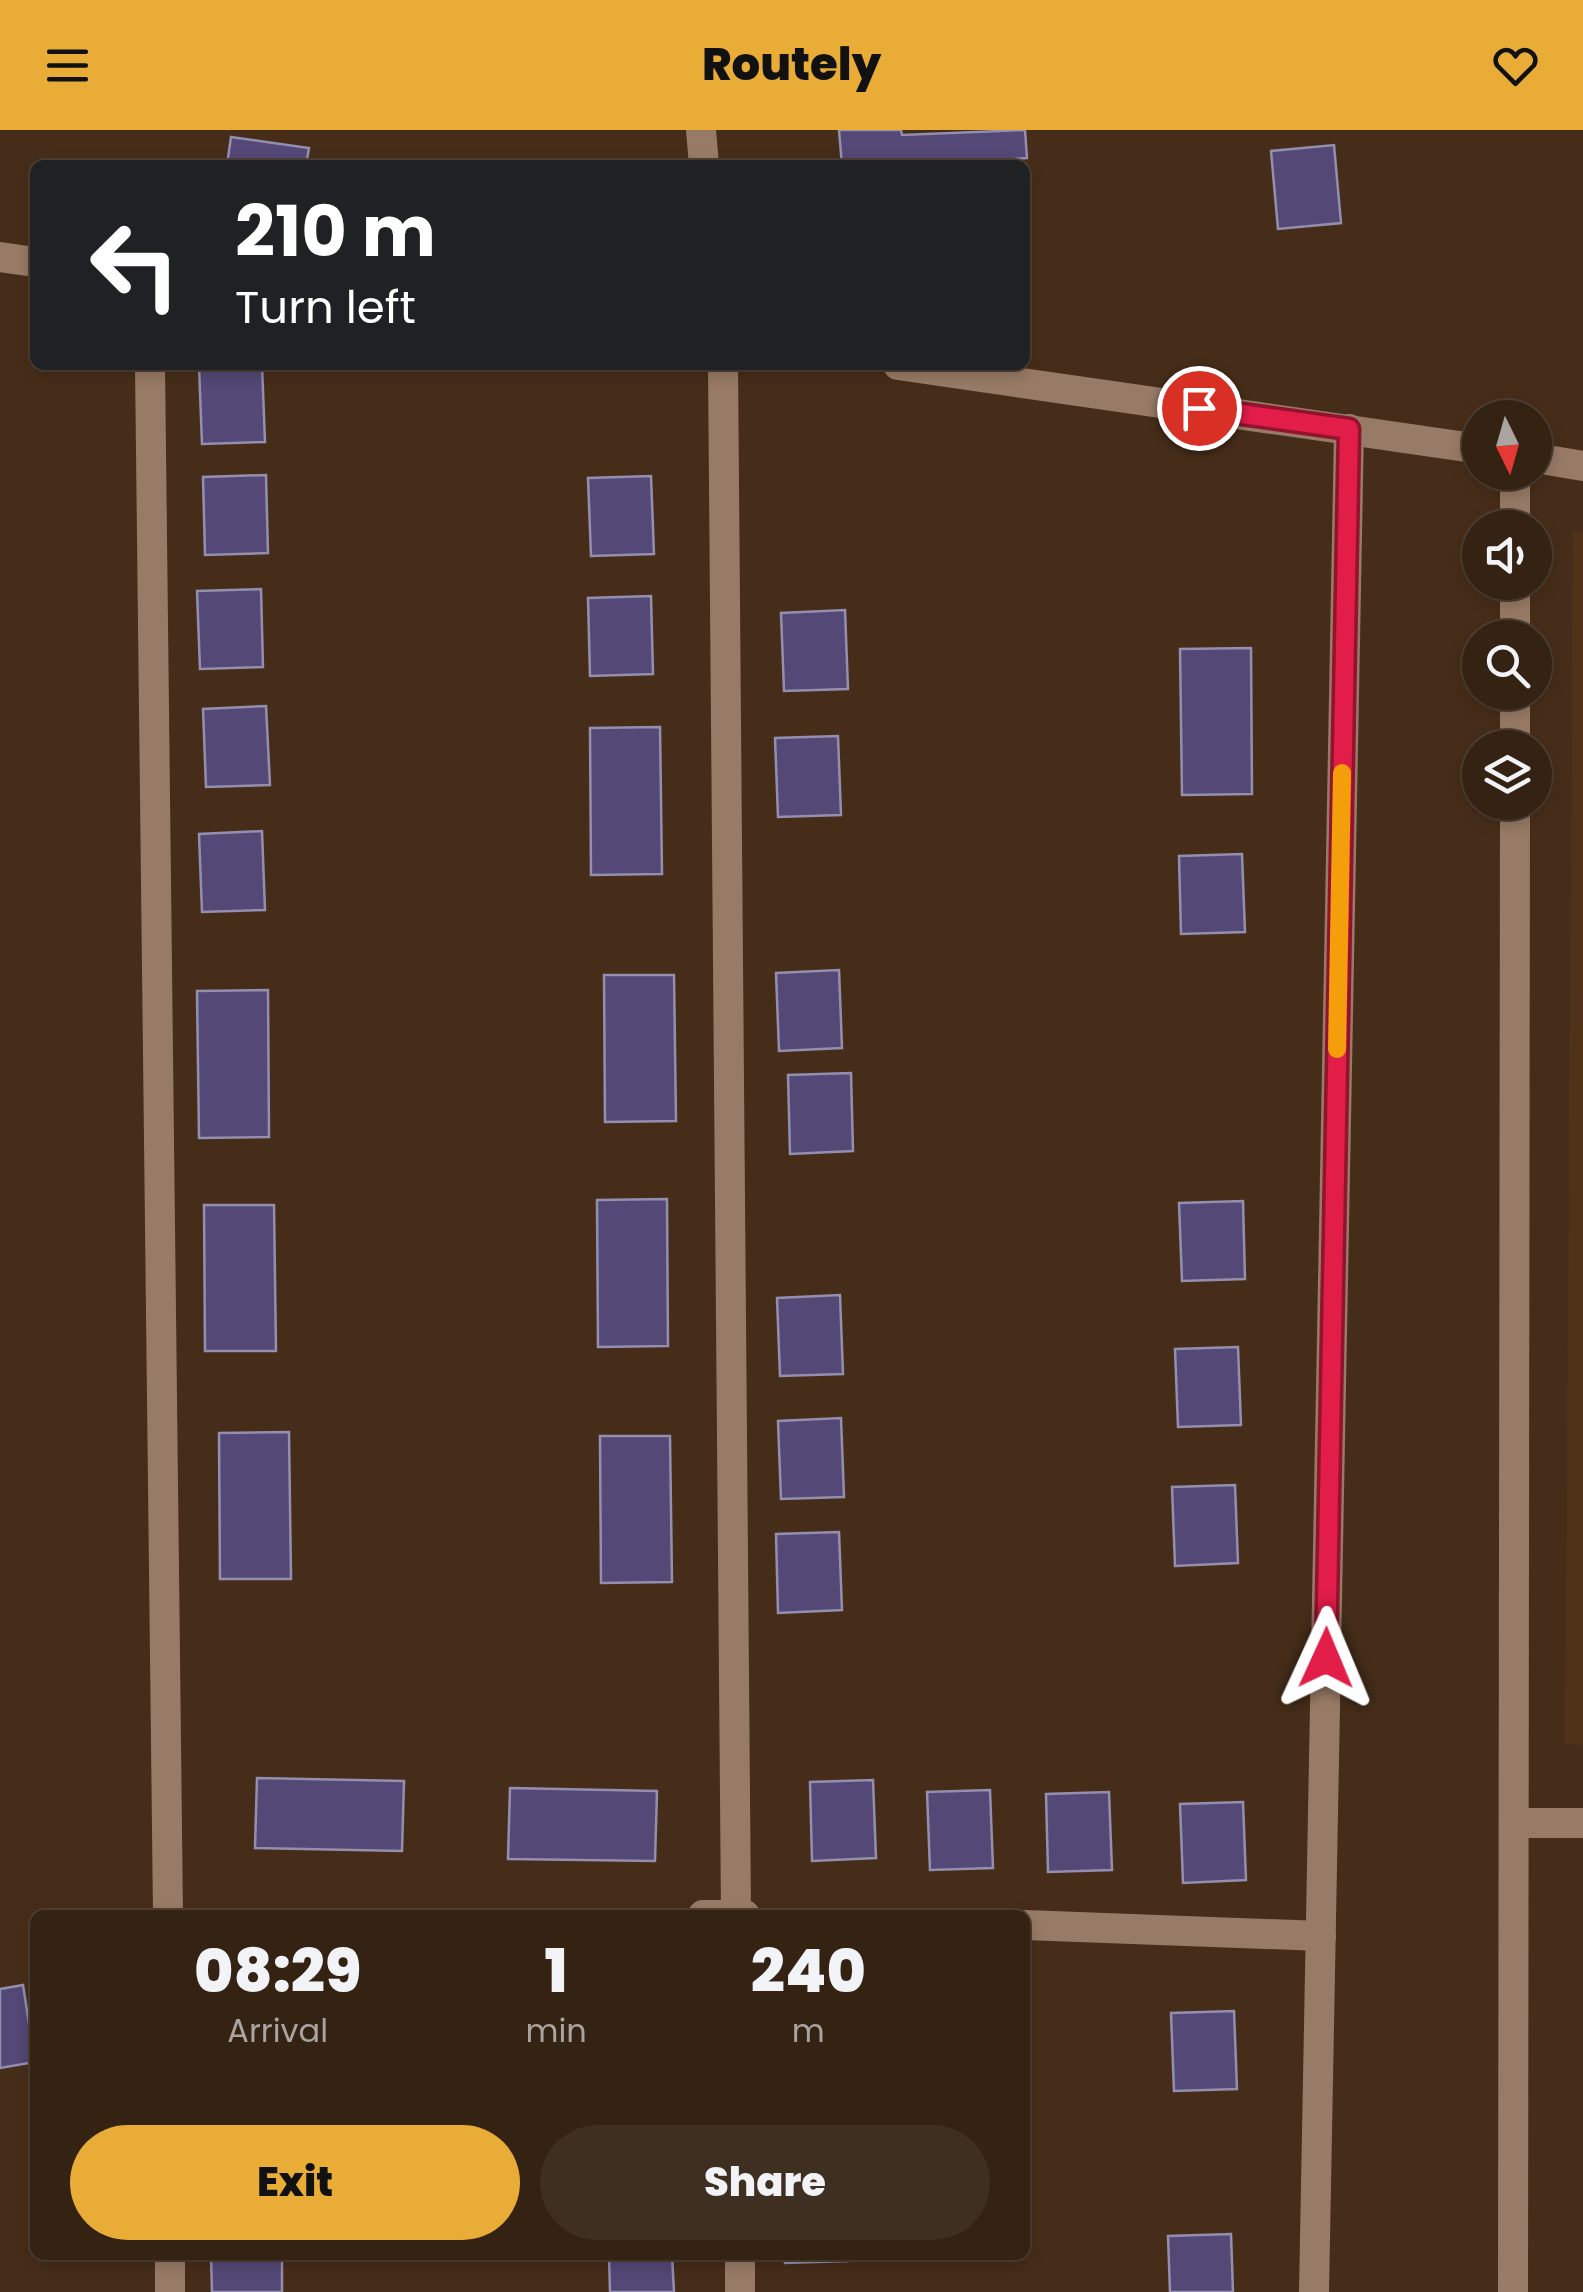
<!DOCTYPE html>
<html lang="en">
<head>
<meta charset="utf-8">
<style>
	:root { --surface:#342213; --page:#3f2f21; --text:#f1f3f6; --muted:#a9a4a0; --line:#4e3f33; --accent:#e8ac37 }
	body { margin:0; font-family:Poppins,sans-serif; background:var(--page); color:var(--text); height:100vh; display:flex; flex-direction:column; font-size:38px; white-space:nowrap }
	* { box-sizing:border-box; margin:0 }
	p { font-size:32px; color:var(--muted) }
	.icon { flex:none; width:55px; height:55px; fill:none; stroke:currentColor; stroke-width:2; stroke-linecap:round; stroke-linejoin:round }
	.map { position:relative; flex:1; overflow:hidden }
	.panel { position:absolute; left:30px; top:1780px; width:1000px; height:350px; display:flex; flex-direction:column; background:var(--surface); border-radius:15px; box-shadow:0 5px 15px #0003,0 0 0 2px var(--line) }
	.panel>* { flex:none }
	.guide { position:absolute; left:30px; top:30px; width:1000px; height:210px; border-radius:15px; box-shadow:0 5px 15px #0003,0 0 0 2px var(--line); background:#202124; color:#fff; overflow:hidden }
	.needle { width:65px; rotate:175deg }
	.buttons { position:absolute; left:1462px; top:270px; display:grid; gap:20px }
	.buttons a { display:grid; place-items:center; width:90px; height:90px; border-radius:50%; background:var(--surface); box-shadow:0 5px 15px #0003,0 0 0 2px var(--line); font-size:50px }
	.pin { position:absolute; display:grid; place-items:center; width:85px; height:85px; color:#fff; margin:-42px; border:5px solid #fff; border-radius:50%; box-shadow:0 2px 10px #0007 }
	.me { position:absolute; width:110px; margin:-55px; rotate:1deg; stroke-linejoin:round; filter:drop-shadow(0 0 8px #0008) }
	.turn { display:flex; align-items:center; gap:35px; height:210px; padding:0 40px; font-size:45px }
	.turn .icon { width:130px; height:130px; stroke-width:2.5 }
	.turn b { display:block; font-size:70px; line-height:85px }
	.eta { display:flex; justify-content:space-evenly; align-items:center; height:170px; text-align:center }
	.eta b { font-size:60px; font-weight:800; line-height:70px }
	.button { display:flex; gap:20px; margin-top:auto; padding:20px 40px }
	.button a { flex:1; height:115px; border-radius:60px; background:var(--accent); color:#111; font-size:40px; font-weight:800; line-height:115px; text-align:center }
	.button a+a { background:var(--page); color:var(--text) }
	header { display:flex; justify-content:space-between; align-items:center; height:130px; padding:0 40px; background:var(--accent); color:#111; font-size:45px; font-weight:800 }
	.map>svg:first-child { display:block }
</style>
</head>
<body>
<header><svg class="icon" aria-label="menu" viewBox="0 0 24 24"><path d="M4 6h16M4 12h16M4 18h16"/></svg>Routely<svg class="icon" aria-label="heart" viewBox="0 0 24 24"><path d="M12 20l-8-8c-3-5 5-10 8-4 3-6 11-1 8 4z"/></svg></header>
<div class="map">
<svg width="1583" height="2162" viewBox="0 0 1583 2162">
	<rect width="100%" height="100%" fill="#462d19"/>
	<!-- built -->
	<path fill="#503219" d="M1573 401 1583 402V1615L1565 1614Z"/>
	<!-- building -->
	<g fill="#534876" stroke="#948eaf" stroke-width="2.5">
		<path d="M839 0H901L902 5 1025 0 1027 28 935 35H842Z"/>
		<path d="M231 7 309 18 306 35H227Z"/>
		<path d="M1334 15 1341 93 1278 99 1271 21Z"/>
		<path d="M262 235 265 312 202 314 199 236Z"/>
		<path d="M266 345 268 423 205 425 203 347Z"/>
		<path d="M651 346 654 424 591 426 588 348Z"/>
		<path d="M261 459 263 537 200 539 197 461Z"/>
		<path d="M651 466 653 544 590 546 588 468Z"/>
		<path d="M845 480 848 559 784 561 781 483Z"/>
		<path d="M1251 518 1252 664 1182 665 1180 519Z"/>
		<path d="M266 576 270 655 206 657 203 579Z"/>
		<path d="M660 597 662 744 591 745 590 598Z"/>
		<path d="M838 606 841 685 778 687 775 608Z"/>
		<path d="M262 701 265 780 202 782 199 704Z"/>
		<path d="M1242 724 1245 802 1181 804 1179 726Z"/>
		<path d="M839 840 842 918 779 921 776 843Z"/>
		<path d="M604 845H674L676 991 605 992Z"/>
		<path d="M268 860 269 1007 199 1008 197 861Z"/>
		<path d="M851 943 853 1021 790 1024 788 945Z"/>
		<path d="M667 1069 668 1216 598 1217 597 1070Z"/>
		<path d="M1243 1071 1245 1149 1182 1151 1179 1073Z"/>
		<path d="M204 1075H274L276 1221H205Z"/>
		<path d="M840 1165 843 1244 780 1246 777 1168Z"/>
		<path d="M1238 1217 1241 1295 1178 1297 1175 1219Z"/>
		<path d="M841 1288 844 1367 781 1369 778 1291Z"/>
		<path d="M289 1302 291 1449H220L219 1303Z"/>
		<path d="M600 1306H670L672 1452 601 1453Z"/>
		<path d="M1235 1355 1238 1433 1175 1436 1172 1357Z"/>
		<path d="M839 1402 842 1480 778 1483 776 1404Z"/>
		<path d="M257 1648 404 1651 402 1721 255 1718Z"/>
		<path d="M873 1650 876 1728 812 1731 810 1652Z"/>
		<path d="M510 1658 657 1661 655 1731 508 1729Z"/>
		<path d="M990 1660 993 1738 930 1740 927 1662Z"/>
		<path d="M1109 1662 1112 1740 1048 1742 1046 1664Z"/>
		<path d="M1243 1672 1246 1750 1183 1753 1180 1674Z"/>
		<path d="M23 1855 35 1932 0 1938V1859Z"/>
		<path d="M1234 1881 1237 1959 1174 1961 1171 1883Z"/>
		<path d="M1231 2104 1233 2162H1170L1168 2106Z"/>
		<path d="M211 2125H282V2162H212Z"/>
		<path d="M609 2125H672L674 2162H610Z"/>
		<path d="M785 2125H848V2131L785 2133Z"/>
	</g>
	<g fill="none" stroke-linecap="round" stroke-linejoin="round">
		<!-- street -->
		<g stroke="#987b66" stroke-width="30">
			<path d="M701 0 704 35"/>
			<path d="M0 127 35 132"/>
			<path d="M150 235 168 1785"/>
			<path d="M723 235 736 1785"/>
			<path d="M898 235 1480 319"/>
			<path d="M1535 328 1583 336"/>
			<path d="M1515 398V342"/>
			<path d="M1515 508V452"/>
			<path d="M1515 618V562"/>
			<path d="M1514 1693H1583"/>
			<path d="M703 1785H745"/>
			<path d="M1025 1795 1321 1806"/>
			<path d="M170 2125V2162"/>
			<path d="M740 2125V2162"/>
			<path d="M1314 2162 1349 299"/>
			<path d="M1513 2162 1515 672"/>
		</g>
	</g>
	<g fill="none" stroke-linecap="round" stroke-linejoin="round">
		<!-- route casing -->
		<g stroke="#92132f" stroke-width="25">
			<path id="route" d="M1199 278 1349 299 1326 1528"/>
		</g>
		<!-- route -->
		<use href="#route" stroke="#e11d48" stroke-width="18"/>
		<!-- slow -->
		<path stroke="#f59e0b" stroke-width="18" d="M1337 919 1342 643"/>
	</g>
</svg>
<div class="buttons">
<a><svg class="needle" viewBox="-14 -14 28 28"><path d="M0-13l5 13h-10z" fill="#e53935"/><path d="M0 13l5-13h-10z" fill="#a9a4a0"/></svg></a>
<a><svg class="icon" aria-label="sound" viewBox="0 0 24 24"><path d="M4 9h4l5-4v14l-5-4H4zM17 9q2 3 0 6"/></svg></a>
<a><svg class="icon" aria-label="search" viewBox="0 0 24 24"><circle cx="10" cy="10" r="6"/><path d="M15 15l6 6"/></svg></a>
<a><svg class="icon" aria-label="layers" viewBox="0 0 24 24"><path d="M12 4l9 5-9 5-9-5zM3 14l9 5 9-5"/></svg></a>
</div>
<div class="pin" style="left:1199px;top:278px;background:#d93025"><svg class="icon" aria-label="arrive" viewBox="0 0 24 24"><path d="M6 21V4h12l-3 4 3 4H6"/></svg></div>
<svg class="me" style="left:1326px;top:1528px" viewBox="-20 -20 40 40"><path d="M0-17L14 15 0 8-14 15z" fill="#e11d48" stroke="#fff" stroke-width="4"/></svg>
<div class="guide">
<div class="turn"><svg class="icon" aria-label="left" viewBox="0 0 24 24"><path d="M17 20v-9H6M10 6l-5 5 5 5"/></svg><div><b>210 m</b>Turn left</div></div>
</div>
<section class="panel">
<div class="eta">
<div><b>08:29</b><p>Arrival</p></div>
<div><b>1</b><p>min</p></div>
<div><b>240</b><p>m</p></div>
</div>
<div class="button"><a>Exit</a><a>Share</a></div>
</section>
</div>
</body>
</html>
